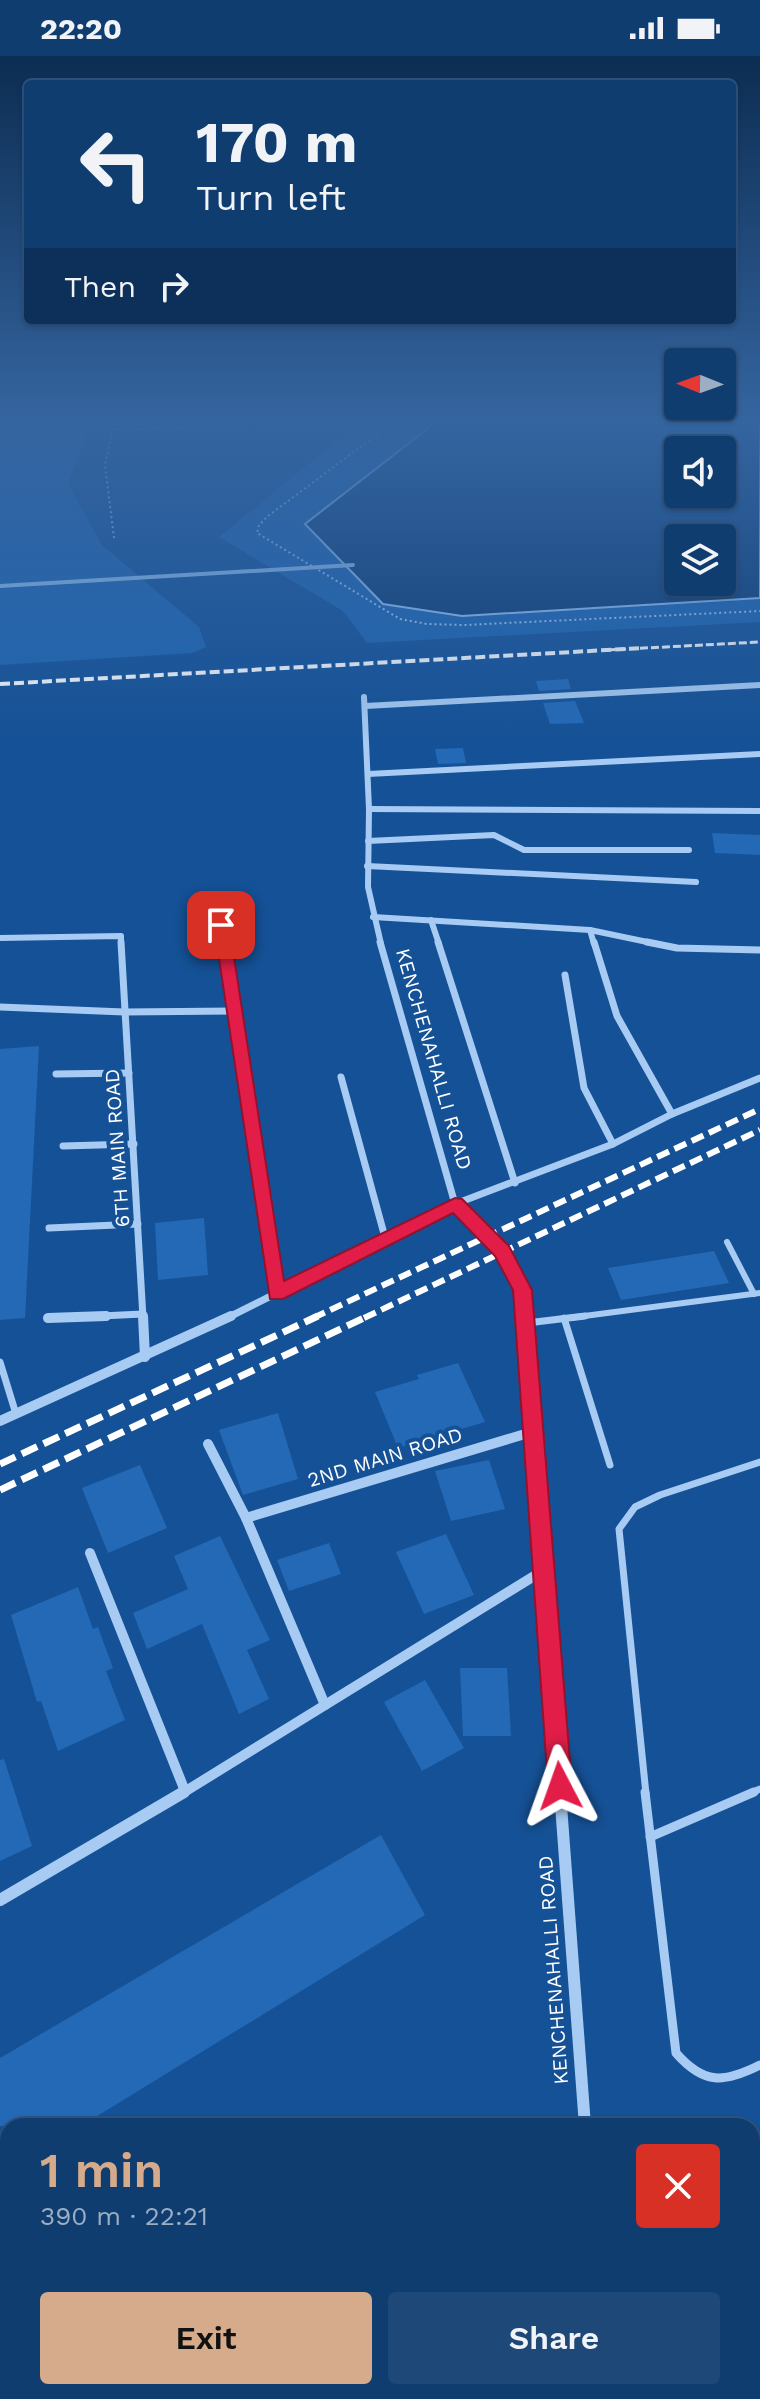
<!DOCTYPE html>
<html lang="en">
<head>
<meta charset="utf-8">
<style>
	:root { --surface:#103d70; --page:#1e4878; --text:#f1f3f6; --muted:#9caec3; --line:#305683; --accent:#d6ab8b }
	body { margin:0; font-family:"Work Sans",sans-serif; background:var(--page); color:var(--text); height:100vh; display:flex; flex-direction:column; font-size:30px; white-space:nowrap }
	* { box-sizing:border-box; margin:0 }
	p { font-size:26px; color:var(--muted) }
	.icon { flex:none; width:44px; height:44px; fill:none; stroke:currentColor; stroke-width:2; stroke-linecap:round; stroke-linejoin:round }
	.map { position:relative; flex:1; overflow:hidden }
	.side { position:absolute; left:0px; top:2062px; width:760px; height:282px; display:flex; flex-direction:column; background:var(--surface); border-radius:24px 24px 0 0; box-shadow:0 2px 6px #0004,0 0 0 2px var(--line) }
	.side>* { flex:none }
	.hud { position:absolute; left:24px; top:24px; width:712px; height:244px; border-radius:8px; box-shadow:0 2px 6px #0004,0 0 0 2px var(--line); background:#103d70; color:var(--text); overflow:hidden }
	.needle { width:52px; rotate:271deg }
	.controls { position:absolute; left:664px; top:292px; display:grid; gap:16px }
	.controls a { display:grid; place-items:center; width:72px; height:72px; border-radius:8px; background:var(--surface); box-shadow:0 2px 6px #0004,0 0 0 2px var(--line); font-size:40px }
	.pin { position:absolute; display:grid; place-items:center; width:68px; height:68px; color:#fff; margin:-34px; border-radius:16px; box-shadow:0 4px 12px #0006 }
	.me { position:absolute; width:88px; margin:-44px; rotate:356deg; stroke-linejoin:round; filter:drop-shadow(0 0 6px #0008) }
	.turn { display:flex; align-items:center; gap:28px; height:168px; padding:0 40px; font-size:36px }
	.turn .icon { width:104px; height:104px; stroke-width:2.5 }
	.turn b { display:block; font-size:56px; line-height:68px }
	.then { display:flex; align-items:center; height:76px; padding:0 40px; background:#0003; gap:16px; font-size:30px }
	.round { display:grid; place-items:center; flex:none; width:84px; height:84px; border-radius:8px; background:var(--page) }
	.head { display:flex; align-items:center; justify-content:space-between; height:136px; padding:0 40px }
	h1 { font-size:48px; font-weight:600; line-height:60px; color:var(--accent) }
	.cta { display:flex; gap:16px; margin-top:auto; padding:16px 40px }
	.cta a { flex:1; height:92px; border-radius:8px; background:var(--accent); color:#111; font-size:32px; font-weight:600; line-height:92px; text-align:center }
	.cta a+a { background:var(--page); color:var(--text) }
	.status { display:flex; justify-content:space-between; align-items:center; height:56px; padding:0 40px; background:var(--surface); direction:ltr }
	.status svg { height:22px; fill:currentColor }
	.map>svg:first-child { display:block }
</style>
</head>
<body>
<div class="status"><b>22:20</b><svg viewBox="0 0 49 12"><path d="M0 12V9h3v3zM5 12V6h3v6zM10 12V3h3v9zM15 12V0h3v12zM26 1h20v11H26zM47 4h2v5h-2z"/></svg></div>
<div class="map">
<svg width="760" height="2343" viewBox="0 0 760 2343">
	<rect width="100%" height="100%" fill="#155196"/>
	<!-- green -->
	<g fill="#1e64b0">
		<path d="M0 363H91L68 428 102 489 199 571 206 591 192 597 0 609Z"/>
		<path d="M363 363H440L305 468 462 560 760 542V566L367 587 343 555 219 481Z"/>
		<path d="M371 2336H553L548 2343H340Z"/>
	</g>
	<!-- water -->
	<path fill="#0e3c73" stroke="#99c6f4" stroke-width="2" fill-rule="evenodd" d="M440 363H760V542L462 560 383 548 305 468ZM678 394H722V438H678ZM678 482H722V526H678Z"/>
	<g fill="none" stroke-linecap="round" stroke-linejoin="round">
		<!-- stream -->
		<path stroke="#99c6f4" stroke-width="4" d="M0 530 353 509"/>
	</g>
	<!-- building -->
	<g fill="#2469b5">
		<path d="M568 623 571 633 539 635 536 625Z"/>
		<path d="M575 645 584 667 550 668 543 647Z"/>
		<path d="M463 692 466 707 438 708 435 693Z"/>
		<path d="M712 777 760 779V799L715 797Z"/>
		<path d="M39 990 25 1262 0 1264V993Z"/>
		<path d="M204 1162 208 1219 158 1224 155 1167Z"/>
		<path d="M714 1195 729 1227 621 1244 608 1212Z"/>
		<path d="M458 1307 485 1366 398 1392 375 1336 419 1323 417 1319Z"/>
		<path d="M278 1357 298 1423 243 1439 219 1374Z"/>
		<path d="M489 1404 505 1453 451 1465 435 1415Z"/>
		<path d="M140 1409 167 1472 108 1497 82 1432Z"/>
		<path d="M446 1478 474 1539 424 1558 396 1496Z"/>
		<path d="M220 1480 270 1584 247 1594 269 1643 239 1658 202 1568 147 1593 133 1557 188 1533 174 1500Z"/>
		<path d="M329 1487 341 1518 289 1535 277 1504Z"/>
		<path d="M78 1531 93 1573 98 1571 113 1612 106 1615 125 1664 58 1695 41 1645 37 1646 11 1559Z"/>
		<path d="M460 1612H507L511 1680H463Z"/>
		<path d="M425 1624 464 1692 422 1715 384 1646Z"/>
		<path d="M4 1703 32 1790 0 1805V1704Z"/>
		<path d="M381 1779 425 1859 81 2070H0V2002Z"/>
	</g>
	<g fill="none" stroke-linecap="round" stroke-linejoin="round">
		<!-- path -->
		<g stroke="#a7cbf2" stroke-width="2" stroke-dasharray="2 3" stroke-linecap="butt">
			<path d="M398 363 268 460 259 469 257 477 400 563 427 568 464 569 760 555"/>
			<path d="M112 374 234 370 241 363"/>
			<path d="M114 482 105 409 115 363"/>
		</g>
		<!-- service-far2 -->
		<g stroke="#a7cbf2" stroke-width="6">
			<path d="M727 1186 754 1238"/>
			<path d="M569 1262 760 1237"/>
		</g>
		<!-- service-far1 -->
		<g stroke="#a7cbf2" stroke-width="7">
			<path d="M564 1262 610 1409"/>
			<path d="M527 1267 585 1260"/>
			<path d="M0 1306 16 1358"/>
			<path d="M646 1738 619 1473 635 1451 660 1439 760 1406"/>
			<path d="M749 1738 760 1733"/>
		</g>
		<!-- service -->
		<g stroke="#a7cbf2" stroke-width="9">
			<path d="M645 1736 676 1997C704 2029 724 2027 760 2009"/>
			<path d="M650 1781 754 1736"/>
			<path d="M0 2204 8 2202"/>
		</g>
		<!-- minor-far3 -->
		<g stroke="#a7cbf2" stroke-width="6">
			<path d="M364 641 369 753 368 831 381 888"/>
			<path d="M365 650 760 629"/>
			<path d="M368 718 760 698"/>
			<path d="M369 753 760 755"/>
			<path d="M368 785 494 779 524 794H689"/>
			<path d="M367 810 696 826"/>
			<path d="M373 861 590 874 657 888"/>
			<path d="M431 864 439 888"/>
			<path d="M221 869 224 888"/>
			<path d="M590 874 594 888"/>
			<path d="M0 882 121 880V888"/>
		</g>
		<!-- minor-far2 -->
		<g stroke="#a7cbf2" stroke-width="7">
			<path d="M121 886 143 1262"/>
			<path d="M224 886 276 1237"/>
			<path d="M380 886 455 1148C491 1181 521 1211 525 1262"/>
			<path d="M438 886 515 1127"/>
			<path d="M594 886 617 960 672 1058"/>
			<path d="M647 886 677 892 760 894"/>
			<path d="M565 919 584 1032 613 1088"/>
			<path d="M0 951 124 956 234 955"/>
			<path d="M56 1018 129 1017"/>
			<path d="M341 1021 386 1185"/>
			<path d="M63 1090 134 1088"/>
			<path d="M49 1172 138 1168"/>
			<path d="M58 1262 143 1258"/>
			<path d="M227 1262 455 1148 613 1088 672 1058 760 1022"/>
		</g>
		<!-- minor-far1 -->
		<g stroke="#a7cbf2" stroke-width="10">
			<path d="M143 1260 145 1301"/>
			<path d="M525 1260 560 1738"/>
			<path d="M48 1262 106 1260"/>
			<path d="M0 1365 231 1260"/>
			<path d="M208 1388 246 1462 325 1649"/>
			<path d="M246 1462 535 1375"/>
			<path d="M90 1497 185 1735"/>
			<path d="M181 1738 544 1514"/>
		</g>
		<!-- minor -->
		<g stroke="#a7cbf2" stroke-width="12">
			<path d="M560 1736 585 2070"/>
			<path d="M0 1844 184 1736"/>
			<path d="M650 2336 653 2343"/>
		</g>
		<!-- rail-far3 -->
		<path stroke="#fff" stroke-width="3" stroke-dasharray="8 3" stroke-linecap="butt" d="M607 594 760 586"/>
		<!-- rail-far2 -->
		<path stroke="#fff" stroke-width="4" stroke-dasharray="10 4" stroke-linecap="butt" d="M0 628 643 592"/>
		<!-- rail-far1 -->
		<g stroke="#fff" stroke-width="6" stroke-dasharray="13 6" stroke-linecap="butt">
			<path d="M313 1262 760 1053"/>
			<path d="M364 1262 760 1074"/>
		</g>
		<!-- rail -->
		<g stroke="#fff" stroke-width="7" stroke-dasharray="17 7" stroke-linecap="butt">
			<path d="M0 1408 318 1260"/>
			<path d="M0 1434 368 1260"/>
		</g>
	</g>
	<!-- sky -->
	<linearGradient id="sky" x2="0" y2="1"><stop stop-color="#0c2d52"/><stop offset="0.53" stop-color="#3565a0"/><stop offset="1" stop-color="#3565a0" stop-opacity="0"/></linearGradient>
	<rect width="760" height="691" fill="url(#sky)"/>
	<!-- route -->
	<path fill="#e11d48" stroke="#92132f" stroke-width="2" d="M221 864 229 869 284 1225 455 1142 462 1143 509 1190 532 1234 572 1730 569 1739 560 1742 551 1739 548 1730 513 1234 495 1200 453 1157 283 1243H270L214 869Z"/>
	<g text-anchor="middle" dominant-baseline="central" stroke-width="8" stroke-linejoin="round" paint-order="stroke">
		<!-- street labels -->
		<g font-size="20" fill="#fff" stroke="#155196">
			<text transform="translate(434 1003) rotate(74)">KENCHENAHALLI ROAD</text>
			<text transform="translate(117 1092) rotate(-94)">6TH MAIN ROAD</text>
			<text transform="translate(385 1401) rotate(-17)">2ND MAIN ROAD</text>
			<text transform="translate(553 1914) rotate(-94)">KENCHENAHALLI ROAD</text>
		</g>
	</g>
</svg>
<div class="controls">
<a><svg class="needle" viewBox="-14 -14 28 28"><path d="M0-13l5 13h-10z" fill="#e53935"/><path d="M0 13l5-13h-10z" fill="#9caec3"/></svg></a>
<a><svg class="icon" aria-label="sound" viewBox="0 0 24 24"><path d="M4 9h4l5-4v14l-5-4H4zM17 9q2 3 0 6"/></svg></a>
<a><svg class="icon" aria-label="layers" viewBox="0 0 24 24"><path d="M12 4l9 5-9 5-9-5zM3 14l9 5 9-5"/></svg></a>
</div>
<div class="pin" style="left:221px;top:869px;background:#d93025"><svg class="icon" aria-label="arrive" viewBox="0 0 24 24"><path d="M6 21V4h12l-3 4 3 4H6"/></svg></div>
<svg class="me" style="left:560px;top:1730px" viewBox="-20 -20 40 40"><path d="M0-17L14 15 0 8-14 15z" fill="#e11d48" stroke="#fff" stroke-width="4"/></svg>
<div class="hud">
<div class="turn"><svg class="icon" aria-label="left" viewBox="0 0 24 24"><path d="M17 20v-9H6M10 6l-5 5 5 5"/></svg><div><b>170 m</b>Turn left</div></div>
<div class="then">Then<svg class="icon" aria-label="right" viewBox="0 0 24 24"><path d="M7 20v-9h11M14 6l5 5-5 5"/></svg></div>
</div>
<section class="side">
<div class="head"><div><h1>1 min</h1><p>390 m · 22:21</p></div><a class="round" style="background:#d93025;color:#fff"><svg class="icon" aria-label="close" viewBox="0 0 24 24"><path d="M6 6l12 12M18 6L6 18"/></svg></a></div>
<div class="cta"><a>Exit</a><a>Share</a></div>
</section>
</div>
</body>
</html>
